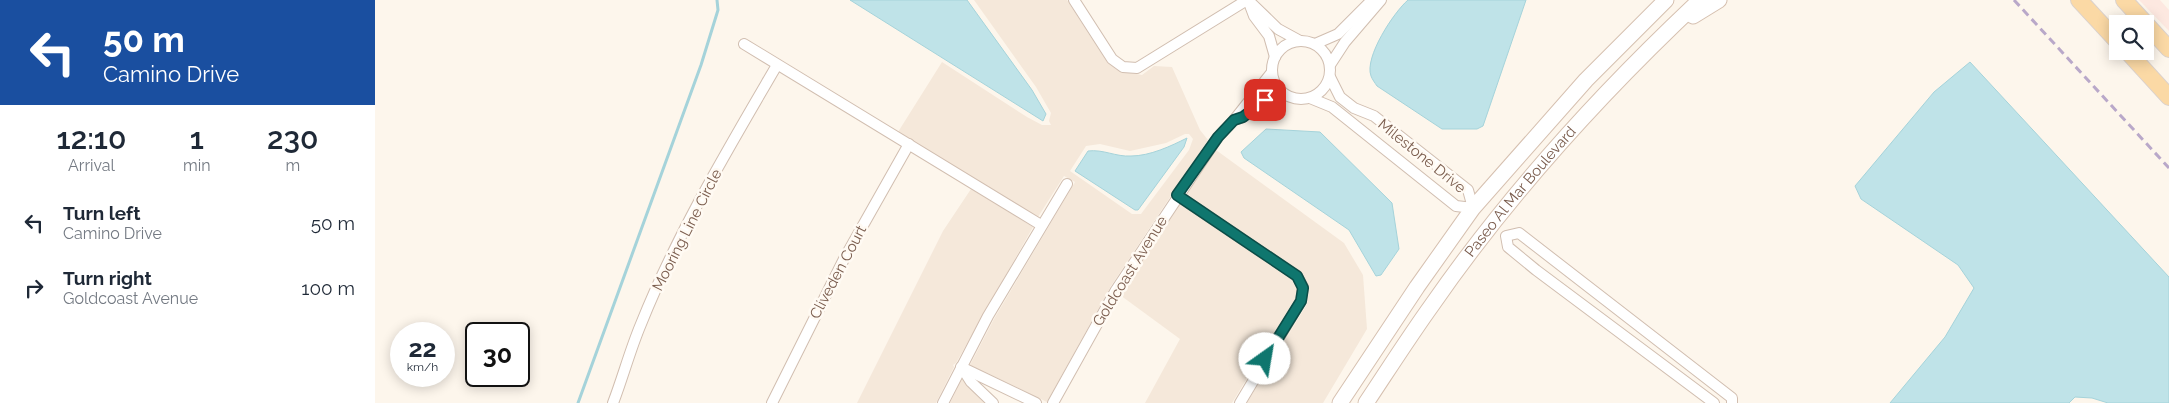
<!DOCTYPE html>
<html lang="en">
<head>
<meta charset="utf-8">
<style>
	:root { --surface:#fff; --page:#f2f2f3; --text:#1f2937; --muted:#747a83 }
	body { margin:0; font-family:Raleway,sans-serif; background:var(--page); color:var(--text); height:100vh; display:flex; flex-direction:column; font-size:19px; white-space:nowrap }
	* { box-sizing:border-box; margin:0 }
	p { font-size:16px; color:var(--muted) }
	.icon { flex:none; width:28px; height:28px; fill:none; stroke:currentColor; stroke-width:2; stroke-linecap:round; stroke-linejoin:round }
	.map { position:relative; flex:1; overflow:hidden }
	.drawer { display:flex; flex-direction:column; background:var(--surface); width:375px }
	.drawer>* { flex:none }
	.hud { background:#1a4fa0; color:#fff; overflow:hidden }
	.fabs { position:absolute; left:1734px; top:15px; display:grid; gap:10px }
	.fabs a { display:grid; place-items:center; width:45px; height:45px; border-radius:0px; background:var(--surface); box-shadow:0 2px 12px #0003; font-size:25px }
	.speed { position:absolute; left:15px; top:322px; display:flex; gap:10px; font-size:25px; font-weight:700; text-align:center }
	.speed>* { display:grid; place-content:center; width:65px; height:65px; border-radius:50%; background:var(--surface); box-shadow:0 2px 12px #0003; line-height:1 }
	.speed small { font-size:12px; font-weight:400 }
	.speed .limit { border:2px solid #111; border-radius:8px; background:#fff; color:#111 }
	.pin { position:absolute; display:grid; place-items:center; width:42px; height:42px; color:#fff; margin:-21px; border-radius:10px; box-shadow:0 2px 8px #0006 }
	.me { position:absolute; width:55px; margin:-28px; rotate:32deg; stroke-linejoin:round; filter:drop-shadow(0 0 4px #0008) }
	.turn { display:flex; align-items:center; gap:18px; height:105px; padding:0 20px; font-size:22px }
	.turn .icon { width:65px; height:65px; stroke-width:2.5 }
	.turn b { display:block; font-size:35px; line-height:42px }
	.eta { display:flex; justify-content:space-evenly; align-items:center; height:85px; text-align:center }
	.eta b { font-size:30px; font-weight:600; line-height:35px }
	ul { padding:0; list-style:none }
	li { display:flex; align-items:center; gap:15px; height:65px; padding:0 20px }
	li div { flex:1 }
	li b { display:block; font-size:19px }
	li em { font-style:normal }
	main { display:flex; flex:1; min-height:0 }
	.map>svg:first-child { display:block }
</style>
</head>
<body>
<main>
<section class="drawer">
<div class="hud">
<div class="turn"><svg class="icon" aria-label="left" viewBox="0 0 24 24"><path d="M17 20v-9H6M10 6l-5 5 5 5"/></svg><div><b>50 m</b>Camino Drive</div></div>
</div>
<div class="eta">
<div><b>12:10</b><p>Arrival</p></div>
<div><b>1</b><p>min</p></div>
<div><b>230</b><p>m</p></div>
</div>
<ul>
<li><svg class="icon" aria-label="left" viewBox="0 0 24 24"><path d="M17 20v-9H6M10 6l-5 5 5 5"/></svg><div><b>Turn left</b><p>Camino Drive</p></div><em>50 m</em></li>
<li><svg class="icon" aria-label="right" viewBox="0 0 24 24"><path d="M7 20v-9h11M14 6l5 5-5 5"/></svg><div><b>Turn right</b><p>Goldcoast Avenue</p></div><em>100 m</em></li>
</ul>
</section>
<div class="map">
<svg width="1794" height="403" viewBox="0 0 1794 403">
	<rect width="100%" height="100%" fill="#fdf6ec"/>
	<!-- residential -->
	<g fill="#f5e8da" fill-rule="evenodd">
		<path d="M599 0H692L732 62 744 71 767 75 779 66 797 67 825 130 833 140 736 286 672 402 595 365 619 319 700 182 689 176 663 217 523 132 567 62 652 117 667 125H676L674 121 676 113 661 87ZM810 134H814L818 139 814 150 766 214H757L695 171 711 146 725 144 755 151 791 143Z"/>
		<path d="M841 150 969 243 988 275 992 329 948 403H872L932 304 934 288 925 272 811 194Z"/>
		<path d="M596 189 658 227 581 363 578 365 579 367 561 403H482L568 231Z"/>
		<path d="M804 203 917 280 922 288 920 299 857 403H770L805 339 745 295Z"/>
		<path d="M587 379 592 385 610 403H575Z"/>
	</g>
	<!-- commercial -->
	<path fill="#fde8e0" d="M1764 0H1785L1794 10V31Z"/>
	<!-- water -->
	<g fill="#bfe3e8" stroke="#a5d3da">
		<path d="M475 0H592L657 90 671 114 668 121Z"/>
		<path d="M1033 0H1151L1108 126 1102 129H1067L1002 86C1000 83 997 79 996 76 989 57 1019 12 1033 0Z"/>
		<path d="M1595 62 1794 277V403H1733L1717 398 1700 397 1694 403H1515L1570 337 1599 288 1583 265 1486 199 1480 186 1559 92Z"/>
		<path d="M891 129 945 132 1017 203 1024 249 1006 275 1001 276 974 230 869 158 866 152Z"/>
		<path d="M812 138 809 147 763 210H760L700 171 713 151C728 149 741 157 756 156 775 156 796 146 812 138Z"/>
	</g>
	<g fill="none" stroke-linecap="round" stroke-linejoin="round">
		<!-- stream -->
		<path stroke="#a5d3da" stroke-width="3" d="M203 403 326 65 343 10 342 0"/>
		<!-- street casing -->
		<g stroke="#d1beb0" stroke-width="12">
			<g id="street">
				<path d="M699 0 737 59 748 67 762 68 872 0"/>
				<circle cx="926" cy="70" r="29"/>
				<path d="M369 44 666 225"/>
				<path d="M940 44 963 34 997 0"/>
				<path d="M900 57 894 36 879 16 873 0 903 29 925 41"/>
				<path d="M955 65 970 42 1006 0"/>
				<path d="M897 72 859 120 868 117 890 101 909 94"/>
				<path d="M935 98 957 107 1081 206 1098 208 1093 190 999 116 979 108 965 97 955 77"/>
				<path d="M802 195 922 276 928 287 926 301 865 403"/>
				<path d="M586 367 661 403"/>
				<path d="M587 368 596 382 618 403"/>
				<path d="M238 403C248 377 255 350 266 324 302 234 353 149 402 65"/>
				<path d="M397 403 469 259 534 144"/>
				<path d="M568 403 613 316 692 184"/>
				<path d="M678 403 741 290 843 137 859 120"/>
				<path d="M1339 403 1161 270 1133 247 1131 236 1144 233 1357 398V403"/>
			</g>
		</g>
		<!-- secondary casing -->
		<g stroke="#d6c0b0" stroke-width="17">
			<g id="secondary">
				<path d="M1318 16 1344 0"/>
				<path d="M965 403 1042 287 1098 208 1211 80 1291 0"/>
				<path id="s1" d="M991 403C1013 370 1034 337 1057 305 1134 194 1227 92 1325 0"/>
			</g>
		</g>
		<!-- primary casing -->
		<g stroke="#dad1cd" stroke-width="18">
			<g id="primary">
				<path d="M1704 0 1742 41"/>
				<path d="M1749 0 1794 49"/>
				<path d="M1752 51 1794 97"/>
			</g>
		</g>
		<!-- street -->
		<use href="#street" stroke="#fff" stroke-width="10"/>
		<!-- secondary -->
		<use href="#secondary" stroke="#fff" stroke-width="15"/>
		<!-- primary -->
		<use href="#primary" stroke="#fbd9a5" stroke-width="16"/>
		<!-- rail -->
		<path stroke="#b9a8c9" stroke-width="3" stroke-dasharray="8 5" stroke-linecap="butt" d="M1639 0 1794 168"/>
	</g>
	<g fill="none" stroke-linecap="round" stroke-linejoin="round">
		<!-- route casing -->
		<g stroke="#0a4d48" stroke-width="12">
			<path id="route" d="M890 100 868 117 859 120 843 137 802 195 922 276 928 288 926 301 890 359"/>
		</g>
		<!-- route -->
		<use href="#route" stroke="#0f766e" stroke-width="9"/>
	</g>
	<g text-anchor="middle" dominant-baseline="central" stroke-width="5" stroke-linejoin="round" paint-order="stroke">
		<!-- street labels -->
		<g font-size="15" fill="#7a5c4d" stroke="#fffaf3">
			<text transform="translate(1047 156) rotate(39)">Milestone Drive</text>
			<text stroke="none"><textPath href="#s1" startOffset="262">Paseo Al Mar Boulevard</textPath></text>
			<text transform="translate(312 230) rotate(-63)">Mooring Line Circle</text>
			<text transform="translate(755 271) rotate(-58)">Goldcoast Avenue</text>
			<text transform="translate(463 272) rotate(-62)">Cliveden Court</text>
		</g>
	</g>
</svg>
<div class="fabs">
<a><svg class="icon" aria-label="search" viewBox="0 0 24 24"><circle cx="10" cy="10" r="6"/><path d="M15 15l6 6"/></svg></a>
</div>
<div class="speed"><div>22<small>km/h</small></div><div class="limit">30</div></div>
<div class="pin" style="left:890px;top:100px;background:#d93025"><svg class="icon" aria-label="arrive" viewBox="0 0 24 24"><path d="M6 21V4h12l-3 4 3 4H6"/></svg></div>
<svg class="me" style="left:890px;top:359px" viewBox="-20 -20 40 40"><circle r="19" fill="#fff"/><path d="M0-13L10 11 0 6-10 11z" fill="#0f766e"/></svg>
</div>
</main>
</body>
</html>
